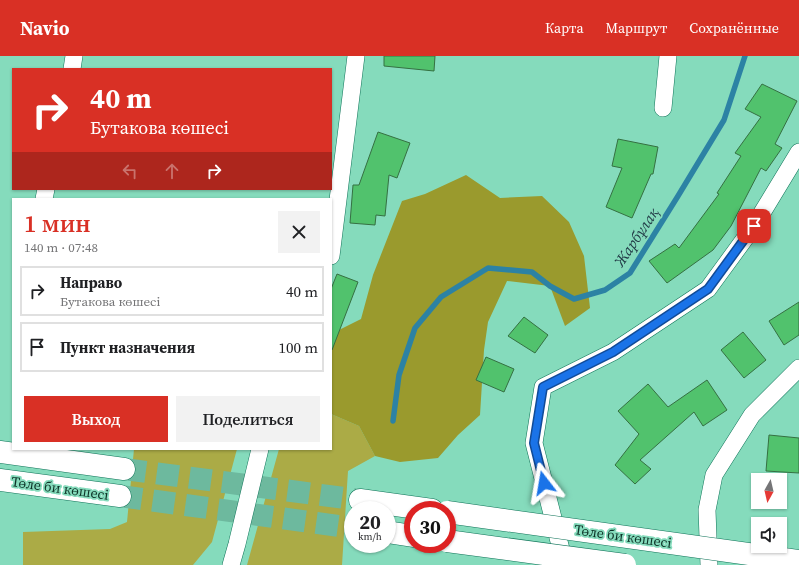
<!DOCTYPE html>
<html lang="ru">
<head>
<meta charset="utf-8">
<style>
	:root { --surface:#fff; --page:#f2f2f2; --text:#202124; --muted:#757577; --line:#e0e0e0; --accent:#d93025 }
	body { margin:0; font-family:"Source Serif 4",serif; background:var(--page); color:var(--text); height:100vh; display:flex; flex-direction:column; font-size:15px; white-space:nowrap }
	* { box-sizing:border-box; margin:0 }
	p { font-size:13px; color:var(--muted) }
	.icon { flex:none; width:22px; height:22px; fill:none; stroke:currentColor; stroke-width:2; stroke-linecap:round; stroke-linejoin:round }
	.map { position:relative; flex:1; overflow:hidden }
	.drawer { position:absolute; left:12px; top:142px; width:320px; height:252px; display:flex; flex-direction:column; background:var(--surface); border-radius:0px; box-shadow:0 1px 3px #0004 }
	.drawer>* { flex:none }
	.banner { position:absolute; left:12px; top:12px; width:320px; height:122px; border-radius:0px; box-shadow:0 1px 3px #0004; background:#d93025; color:#fff; overflow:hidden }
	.needle { width:26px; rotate:188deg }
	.fabs { position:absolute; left:751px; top:417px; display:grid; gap:8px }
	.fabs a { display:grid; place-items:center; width:36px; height:36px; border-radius:0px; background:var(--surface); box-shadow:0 1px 3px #0004; font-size:20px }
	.speed { position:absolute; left:344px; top:445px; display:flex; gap:8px; font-size:20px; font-weight:700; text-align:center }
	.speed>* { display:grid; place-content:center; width:52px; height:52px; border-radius:50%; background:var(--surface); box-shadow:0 1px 3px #0004; line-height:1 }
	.speed small { font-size:10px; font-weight:400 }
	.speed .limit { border:6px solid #d22; background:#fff; color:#111 }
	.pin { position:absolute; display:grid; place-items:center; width:34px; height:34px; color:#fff; margin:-17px; border-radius:8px; box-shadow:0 2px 6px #0006 }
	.me { position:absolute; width:44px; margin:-22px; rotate:346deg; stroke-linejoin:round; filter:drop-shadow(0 0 3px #0008) }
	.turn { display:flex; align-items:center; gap:14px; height:84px; padding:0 12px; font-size:18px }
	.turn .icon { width:52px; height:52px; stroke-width:2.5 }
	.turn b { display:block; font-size:28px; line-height:34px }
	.lanes { display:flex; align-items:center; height:38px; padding:0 12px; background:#0003; justify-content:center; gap:20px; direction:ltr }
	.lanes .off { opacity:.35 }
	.round { display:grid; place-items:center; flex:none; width:42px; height:42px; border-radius:0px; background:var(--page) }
	.overview { display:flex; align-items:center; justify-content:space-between; height:68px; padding:0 12px }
	h1 { font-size:24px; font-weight:600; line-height:30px; color:var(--accent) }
	.primary-button { display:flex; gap:8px; margin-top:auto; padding:8px 12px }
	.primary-button a { flex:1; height:46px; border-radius:0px; background:var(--accent); color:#fff; font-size:16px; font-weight:600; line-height:46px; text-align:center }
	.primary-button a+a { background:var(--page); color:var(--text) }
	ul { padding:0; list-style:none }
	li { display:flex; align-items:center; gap:12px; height:50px; margin:0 8px 6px; padding:0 4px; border:2px solid var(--line); border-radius:0px }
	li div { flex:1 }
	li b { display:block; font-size:15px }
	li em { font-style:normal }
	header { display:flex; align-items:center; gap:24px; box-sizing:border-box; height:56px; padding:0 20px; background:var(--accent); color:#fff }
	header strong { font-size:19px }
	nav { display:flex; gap:22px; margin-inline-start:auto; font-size:14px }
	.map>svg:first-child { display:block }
</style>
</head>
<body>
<header>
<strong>Navio</strong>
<nav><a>Карта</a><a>Маршрут</a><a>Сохранённые</a></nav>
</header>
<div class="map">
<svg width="799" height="509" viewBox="0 0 799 509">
	<rect width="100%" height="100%" fill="#85dbbc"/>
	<!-- green -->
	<g fill="#abab46">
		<path d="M331 358 359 370 375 400 348 415 342 509H247L279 393H331Z"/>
		<path d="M134 393H237L212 486 193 509H23V476L110 473 127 466Z"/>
	</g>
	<!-- forest -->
	<path fill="#9a9a2d" d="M466 119 500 142 542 140 569 166 584 200 590 252 565 270 550 230 507 225 488 266 484 294 480 359 458 379 438 402 400 406 375 400 359 370 331 358V278L361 263 373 219 402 145 425 138Z"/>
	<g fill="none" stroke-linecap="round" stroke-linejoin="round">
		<!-- stream -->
		<path stroke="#2c82a4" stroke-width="5.5" d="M393 365 399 319 415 272 441 241 488 212 532 216 550 230 574 243 605 234 630 217 678 140 724 64 745 0"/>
	</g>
	<!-- building -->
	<g fill="#51c26d" stroke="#357042">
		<path d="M384 0H435L434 15 384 10Z"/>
		<path d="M762 28 797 45 775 88 782 92 766 115 761 112 731 170 713 194 667 227 649 205 675 188 679 192 719 138 717 137 741 100 735 97 761 61 745 53Z"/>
		<path d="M378 76 410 87 397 122 389 119 385 160 376 159 375 169 350 167 353 129H359Z"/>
		<path d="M618 83 658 91 653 118H651L632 162 606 151 622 112 612 110Z"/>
		<path d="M337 218 358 226 332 294H331V233Z"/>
		<path d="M799 246V279L784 289 769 265Z"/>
		<path d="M524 261 548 279 535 297 508 280Z"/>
		<path d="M743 276 766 304 744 322 721 294Z"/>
		<path d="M486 301 514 313 504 336 476 324Z"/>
		<path d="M707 324 727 354 703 370 694 356 640 404 651 413 635 428 615 409 639 378 618 355 648 328 668 351Z"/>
		<path d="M769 379 799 382V417L766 415Z"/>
	</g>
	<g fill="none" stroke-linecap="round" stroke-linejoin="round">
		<!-- secondary-tunnel -->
		<g stroke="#6db99e" stroke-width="22" stroke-dasharray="22 11" stroke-linecap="butt">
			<path d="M124 413 360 444"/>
			<path d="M120 440 353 472"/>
		</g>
		<!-- minor casing -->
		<g stroke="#0e7358" stroke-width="18">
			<g id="minor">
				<path d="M72 13 74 0"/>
				<path d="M663 52 668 0"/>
				<path d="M44 143 46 133"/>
				<path d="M331 200 356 0"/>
				<path d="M231 509 237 488 260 393"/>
				<path d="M565 509 534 387 543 331 613 296 708 233 754 170 799 96"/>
				<path d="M709 509 707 454 714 419 752 359 799 312"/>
			</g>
		</g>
		<!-- secondary casing -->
		<g stroke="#0e7358" stroke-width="23">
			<g id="secondary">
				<path d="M0 396 124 413"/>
				<path d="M0 424 120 440"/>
				<path d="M360 444 432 454"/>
				<path d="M387 476 413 480"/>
			</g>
		</g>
		<!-- minor -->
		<use href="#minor" stroke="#fff" stroke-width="17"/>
		<!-- secondary -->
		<use href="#secondary" stroke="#fff" stroke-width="22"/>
		<!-- secondary-bridge casing -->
		<g stroke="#0e7358" stroke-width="23" stroke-linecap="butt">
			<g id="secondary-bridge">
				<path d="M447 456 799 505"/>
				<path d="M447 485 625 509"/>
			</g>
		</g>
		<!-- secondary-bridge -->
		<use href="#secondary-bridge" stroke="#fff" stroke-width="22"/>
	</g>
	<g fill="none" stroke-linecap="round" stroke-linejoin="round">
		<!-- route casing -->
		<g stroke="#114b97" stroke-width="10">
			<path id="route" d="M544 427 534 387 543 331 613 296 708 233 754 170"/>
		</g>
		<!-- route -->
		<use href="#route" stroke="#1a73e8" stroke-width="7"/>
	</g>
	<g text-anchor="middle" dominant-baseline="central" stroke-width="3.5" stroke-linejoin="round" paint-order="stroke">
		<!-- street labels -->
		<g font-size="14" fill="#0d3327" stroke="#85dbbc">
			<text transform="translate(60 432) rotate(8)">Төле би көшесі</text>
			<text transform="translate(623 480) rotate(8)">Төле би көшесі</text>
		</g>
		<!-- water labels -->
		<g font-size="15" font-style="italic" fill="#233d48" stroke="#85dbbc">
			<text transform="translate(636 181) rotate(-56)">Жарбұлақ</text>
		</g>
	</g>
</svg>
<div class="fabs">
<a><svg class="needle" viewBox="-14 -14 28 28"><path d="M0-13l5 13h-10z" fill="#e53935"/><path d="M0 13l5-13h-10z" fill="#757577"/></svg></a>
<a><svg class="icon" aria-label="sound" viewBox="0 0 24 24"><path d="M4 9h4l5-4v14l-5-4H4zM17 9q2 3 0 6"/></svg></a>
</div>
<div class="speed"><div>20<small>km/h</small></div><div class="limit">30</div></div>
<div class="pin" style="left:754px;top:170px;background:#d93025"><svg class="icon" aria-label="arrive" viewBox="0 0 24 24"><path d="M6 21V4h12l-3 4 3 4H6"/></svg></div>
<svg class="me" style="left:544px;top:427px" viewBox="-20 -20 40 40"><path d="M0-17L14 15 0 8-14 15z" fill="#1a73e8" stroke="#fff" stroke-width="4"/></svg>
<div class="banner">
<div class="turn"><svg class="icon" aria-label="right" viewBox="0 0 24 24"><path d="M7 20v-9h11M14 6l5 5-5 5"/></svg><div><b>40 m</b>Бутакова көшесі</div></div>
<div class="lanes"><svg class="icon off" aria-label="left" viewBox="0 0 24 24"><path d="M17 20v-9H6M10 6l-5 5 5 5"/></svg><svg class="icon off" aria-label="ahead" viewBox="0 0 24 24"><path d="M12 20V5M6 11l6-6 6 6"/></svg><svg class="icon" aria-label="right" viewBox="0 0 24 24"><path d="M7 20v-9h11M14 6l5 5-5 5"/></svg></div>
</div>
<section class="drawer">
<div class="overview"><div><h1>1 мин</h1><p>140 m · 07:48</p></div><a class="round"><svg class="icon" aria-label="close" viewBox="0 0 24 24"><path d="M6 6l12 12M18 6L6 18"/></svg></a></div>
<ul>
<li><svg class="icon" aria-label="right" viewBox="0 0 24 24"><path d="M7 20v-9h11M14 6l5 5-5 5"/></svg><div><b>Направо</b><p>Бутакова көшесі</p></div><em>40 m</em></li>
<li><svg class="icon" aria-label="arrive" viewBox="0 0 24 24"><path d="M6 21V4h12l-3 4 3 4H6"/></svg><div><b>Пункт назначения</b></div><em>100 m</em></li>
</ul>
<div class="primary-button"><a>Выход</a><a>Поделиться</a></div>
</section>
</div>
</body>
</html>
